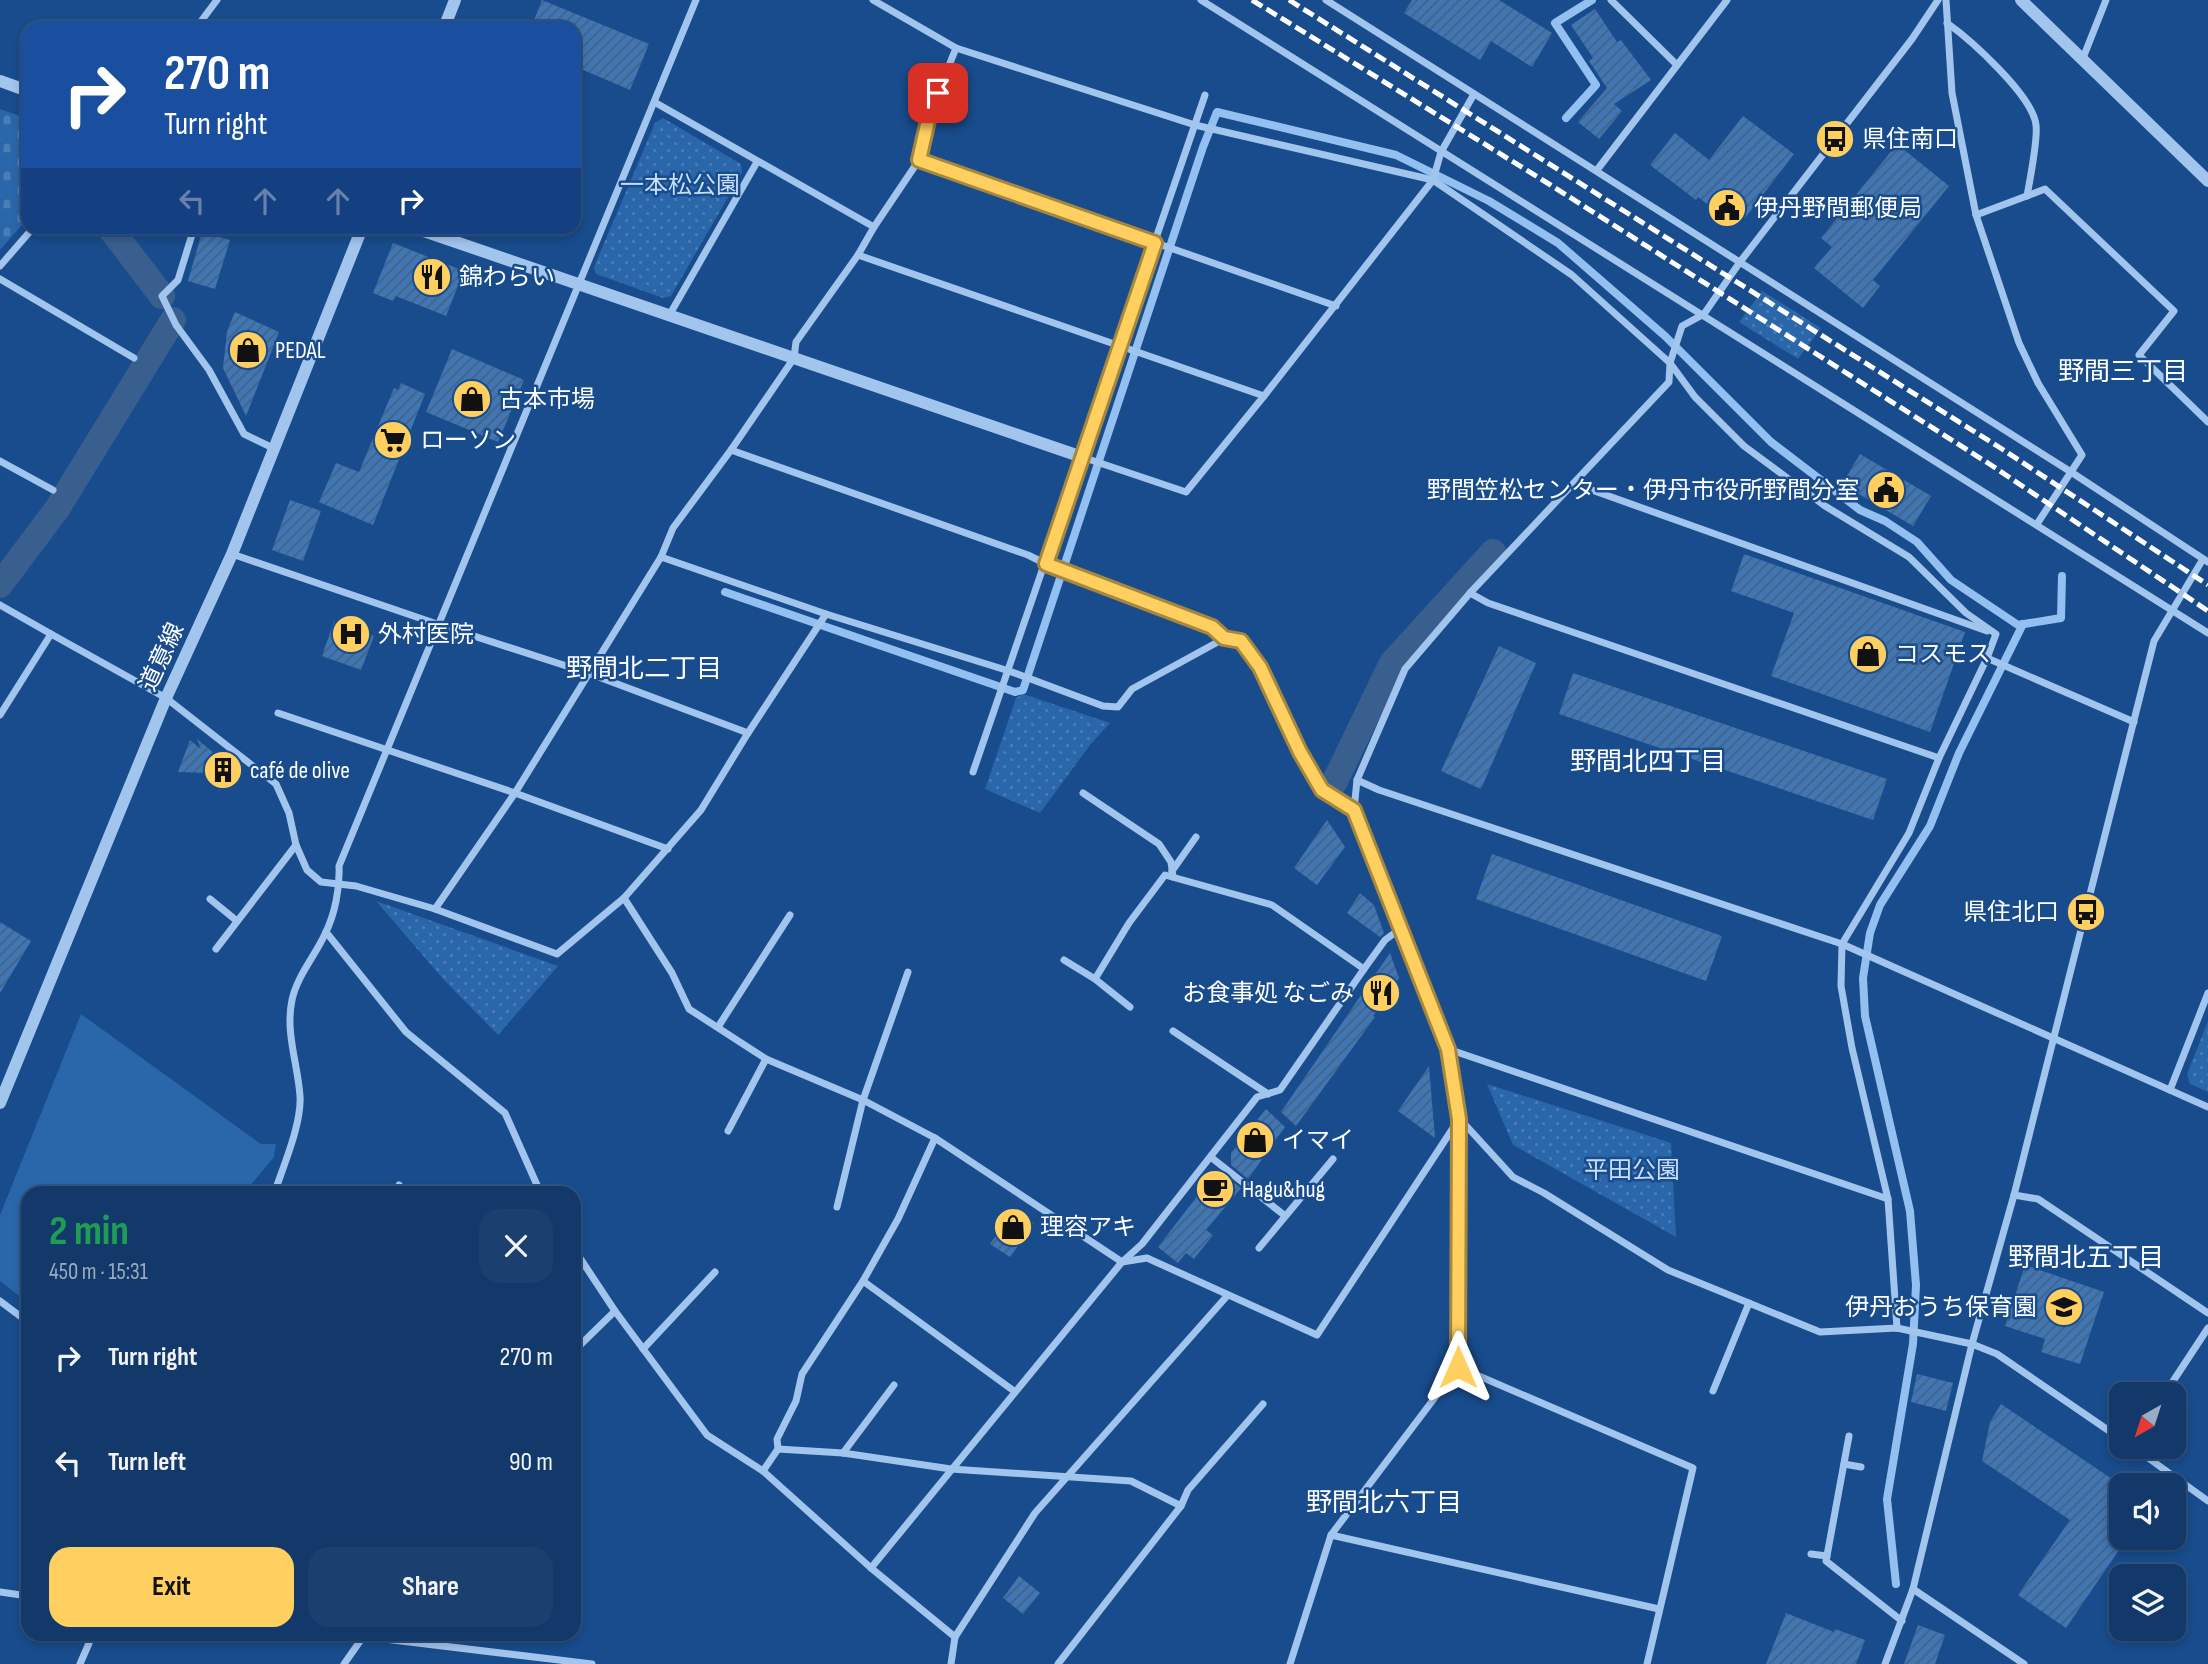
<!DOCTYPE html>
<html lang="en">
<head>
<meta charset="utf-8">
<style>
	:root { --surface:#123969; --page:#1b406f; --text:#f1f3f6; --muted:#9cacc0; --line:#31537d; --accent:#ffcf5f }
	body { margin:0; font-family:"Sofia Sans Condensed","Noto Sans JP",sans-serif; background:var(--page); color:var(--text); height:100vh; display:flex; flex-direction:column; font-size:26px; white-space:nowrap }
	* { box-sizing:border-box; margin:0 }
	p { font-size:23px; color:var(--muted) }
	.icon { flex:none; width:38px; height:38px; fill:none; stroke:currentColor; stroke-width:2; stroke-linecap:round; stroke-linejoin:round }
	.map { position:relative; flex:1; overflow:hidden }
	.drawer { position:absolute; left:21px; top:1186px; width:560px; height:455px; display:flex; flex-direction:column; background:var(--surface); border-radius:21px; box-shadow:0 4px 10px #0003,0 0 0 2px var(--line) }
	.drawer>* { flex:none }
	.guide { position:absolute; left:21px; top:21px; width:560px; height:214px; border-radius:21px; box-shadow:0 4px 10px #0003,0 0 0 2px var(--line); background:#1a4fa0; color:#fff; overflow:hidden }
	.needle { width:46px; rotate:219deg }
	.controls { position:absolute; left:2109px; top:1382px; display:grid; gap:14px }
	.controls a { display:grid; place-items:center; width:77px; height:77px; border-radius:14px; background:var(--surface); box-shadow:0 4px 10px #0003,0 0 0 2px var(--line); font-size:35px }
	.pin { position:absolute; display:grid; place-items:center; width:60px; height:60px; color:#fff; margin:-30px; border-radius:14px; box-shadow:0 4px 10px #0006 }
	.me { position:absolute; width:77px; margin:-38px; rotate:0deg; stroke-linejoin:round; filter:drop-shadow(0 0 5px #0008) }
	.turn { display:flex; align-items:center; gap:24px; height:147px; padding:0 28px; font-size:32px }
	.turn .icon { width:91px; height:91px; stroke-width:2.5 }
	.turn b { display:block; font-size:49px; line-height:60px }
	.lanes { display:flex; align-items:center; height:66px; padding:0 28px; background:#0003; justify-content:center; gap:35px; direction:ltr }
	.lanes .off { opacity:.35 }
	.round { display:grid; place-items:center; flex:none; width:74px; height:74px; border-radius:21px; background:var(--page) }
	.head { display:flex; align-items:center; justify-content:space-between; height:119px; padding:0 28px }
	h1 { font-size:42px; font-weight:700; line-height:52px; color:#1e9e55 }
	.action { display:flex; gap:14px; margin-top:auto; padding:14px 28px }
	.action a { flex:1; height:80px; border-radius:21px; background:var(--accent); color:#111; font-size:28px; font-weight:700; line-height:80px; text-align:center }
	.action a+a { background:var(--page); color:var(--text) }
	ul { padding:0; list-style:none }
	li { display:flex; align-items:center; gap:21px; height:105px; padding:0 28px }
	li div { flex:1 }
	li b { display:block; font-size:26px }
	li em { font-style:normal }
	.map>svg:first-child { display:block }
</style>
</head>
<body>
<div class="map">
<svg width="2208" height="1664" viewBox="0 0 2208 1664">
	<defs>
		<pattern id="grass-dots" width="8" height="8" patternUnits="userSpaceOnUse" patternTransform="scale(1.75)"><rect width="8" height="8" fill="#2a66aa"/><path d="M2 2h.1M6 6h.1" fill="none" stroke="#4a7db7" stroke-width="1.8" stroke-linecap="round"/></pattern>
		<pattern id="cemetery-stones" width="16" height="16" patternUnits="userSpaceOnUse" patternTransform="scale(1.75)"><rect width="16" height="16" fill="#2a66aa"/><path d="M2 7V4a2 2 0 0 1 4 0v3zM10 15v-3a2 2 0 0 1 4 0v3z" fill="#4a7db7"/></pattern>
		<pattern id="building-hatch" width="6" height="6" patternUnits="userSpaceOnUse" patternTransform="scale(1.75)"><rect width="6" height="6" fill="#4076b4"/><path d="M-1 1l2-2M0 6l6-6M5 7l2-2" fill="none" stroke="#466180"/></pattern>
	</defs>
	<rect width="100%" height="100%" fill="#184c8c"/>
	<!-- grass -->
	<g fill="url(#grass-dots)">
		<path d="M663 118 741 164 742 173 671 296 663 298 596 274 594 267 655 123Z"/>
		<path d="M1762 291 1821 328 1798 359 1739 322Z"/>
		<path d="M1023 694 1110 723 1090 745 1040 813 985 789 1016 698Z"/>
		<path d="M376 901 558 966 498 1035 444 980Z"/>
		<path d="M2208 1021V1092L2190 1084 2187 1074Z"/>
		<path d="M1487 1084 1671 1143 1676 1237 1513 1145Z"/>
	</g>
	<!-- cemetery -->
	<path fill="url(#cemetery-stones)" d="M0 109 28 119V218L0 250Z"/>
	<!-- garden -->
	<path fill="#2a66aa" d="M81 1014 261 1144H276L274 1157 244 1193 28 1194V1303L0 1281V1215Z"/>
	<g fill="none" stroke-linecap="round" stroke-linejoin="round">
		<!-- stream -->
		<g stroke="#94c0f1" stroke-width="8">
			<path d="M1566 118 1596 85 1555 23 1592 0"/>
			<path d="M725 592 1015 692 1023 690 1203 147 1217 112 1396 155 1489 201 1558 243 1665 336 1771 442 1860 510 1885 521 1917 542 1951 580 2018 625 2061 618 2062 576"/>
			<path d="M1896 1584 1887 1499 1913 1344 1916 1285 1910 1211 1865 1016 1863 978 1870 933 1880 905 1930 826 1959 753 2023 624"/>
		</g>
		<!-- canal -->
		<g stroke="#385f8e" stroke-width="26">
			<path d="M110 228 162 296"/>
			<path d="M0 585 57 509 173 320"/>
			<path d="M1334 783 1392 663 1493 552"/>
		</g>
	</g>
	<!-- building -->
	<g fill="url(#building-hatch)">
		<path d="M542 0 649 44 630 90 574 66V28H531Z"/>
		<path d="M1412 0H1499L1552 33 1532 67 1491 41 1480 60 1404 13Z"/>
		<path d="M1595 9 1617 42 1621 40 1651 80 1614 104 1622 111 1599 139 1578 122 1607 88 1589 61 1593 58 1571 25Z"/>
		<path d="M1743 116 1794 154 1745 218 1729 221 1698 197 1696 200 1650 165 1675 133 1709 160Z"/>
		<path d="M1897 144 1949 186 1873 280 1880 286 1863 308 1814 268 1832 247 1821 238Z"/>
		<path d="M202 232 230 240 215 289 188 281Z"/>
		<path d="M393 243 464 271 446 316 396 296 393 301 373 293Z"/>
		<path d="M235 312 279 332 246 416 223 368 227 331Z"/>
		<path d="M452 349 524 380 498 442 426 412Z"/>
		<path d="M401 383 425 394 373 525 319 502 336 463 359 472 394 388 398 390Z"/>
		<path d="M1860 454 1931 496 1913 526 1842 484Z"/>
		<path d="M290 500 321 511 303 561 272 550Z"/>
		<path d="M1744 554 1965 632 1930 732 1771 676 1794 613 1731 591Z"/>
		<path d="M334 621 374 636 361 670 322 656Z"/>
		<path d="M1499 646 1536 663 1481 789 1441 771Z"/>
		<path d="M1573 673 1887 779 1873 820 1559 714Z"/>
		<path d="M197 739 239 774H234L220 791 212 773 178 772 190 740 201 749Z"/>
		<path d="M1327 820 1345 847 1317 885 1294 868Z"/>
		<path d="M1492 854 1722 936 1706 981 1476 899Z"/>
		<path d="M1360 893 1374 905 1384 933 1380 937 1347 913Z"/>
		<path d="M0 922 31 941 0 993Z"/>
		<path d="M1390 953 1399 978 1373 1016 1375 1017 1296 1126 1281 1112Z"/>
		<path d="M1429 1066 1435 1138 1398 1111Z"/>
		<path d="M1266 1109 1285 1127 1248 1179 1231 1165V1153Z"/>
		<path d="M1229 1179 1241 1188 1206 1230 1213 1235 1194 1259 1186 1253 1178 1263 1158 1247 1208 1182Z"/>
		<path d="M1014 1209 1034 1223 1010 1257 990 1244Z"/>
		<path d="M2025 1265 2104 1292 2080 1364 2041 1352 2045 1339 2005 1326Z"/>
		<path d="M1917 1374 1953 1383 1946 1411 1911 1402Z"/>
		<path d="M2001 1404 2121 1485V1547L2066 1628 2018 1595 2070 1520 1982 1461 1990 1422Z"/>
		<path d="M1019 1576 1040 1593 1023 1614 1003 1598Z"/>
		<path d="M1786 1613 1834 1632 1835 1629 1865 1640 1856 1664H1766Z"/>
		<path d="M1918 1625 1945 1635 1935 1664H1904Z"/>
	</g>
	<g fill="none" stroke-linecap="round" stroke-linejoin="round">
		<!-- minor -->
		<g stroke="#a2c5ee" stroke-width="7">
			<path d="M873 0 956 48 1195 125 1433 180 1572 275 1670 363 1695 397 1744 446 1825 506 1909 557 1966 613 1996 634 1987 658 1939 758 1909 833 1842 944 1841 986 1852 1048 1888 1199 1897 1328"/>
			<path d="M1201 0 2208 633"/>
			<path d="M1326 0 2071 472 2208 562"/>
			<path d="M1611 0 1677 65"/>
			<path d="M1946 0 1952 93 1976 215 2019 343 2038 383 2082 455 2037 524"/>
			<path d="M1947 23C1971 40 2033 96 2036 125 2038 140 2030 179 2027 196"/>
			<path d="M196 28 217 0"/>
			<path d="M2083 58 2106 0"/>
			<path d="M656 103 874 227"/>
			<path d="M919 160 1336 306"/>
			<path d="M1597 170 1727 0"/>
			<path d="M1976 215 2045 189 2174 311 2139 355 2208 422"/>
			<path d="M194 228 178 280 162 296 176 325 209 370 244 434 275 449"/>
			<path d="M858 255 1264 396"/>
			<path d="M0 266 33 228"/>
			<path d="M0 279 134 358"/>
			<path d="M670 314 757 162"/>
			<path d="M731 450 1028 555 1046 564 1212 627 1225 638"/>
			<path d="M1082 457 1186 492 1264 396 1433 180 1441 152 1474 94"/>
			<path d="M0 461 53 490"/>
			<path d="M1575 484 1987 631"/>
			<path d="M232 554 440 625 588 673 748 733"/>
			<path d="M661 557 826 614 1009 671 1103 706 1118 707 1132 689 1225 638 1241 641 1260 667 1300 752 1322 790 1354 810"/>
			<path d="M1470 593 1488 603 1939 758"/>
			<path d="M0 605 51 634"/>
			<path d="M1987 658 2134 722"/>
			<path d="M278 713 515 793 668 849"/>
			<path d="M0 715 51 634 166 698 276 784 289 813 296 845 307 870 321 882 356 886 435 909 557 954 624 898 701 810 748 733 826 614"/>
			<path d="M973 772 1205 95"/>
			<path d="M1357 780 1379 790 1842 944 2208 1107"/>
			<path d="M1083 793 1159 844 1171 862 1173 877"/>
			<path d="M1172 871 1196 837"/>
			<path d="M624 898 672 973 689 1009 766 1059 863 1100 935 1138 1122 1262 1147 1258 1317 1335 1459 1119"/>
			<path d="M210 899 237 921"/>
			<path d="M435 909 515 793 661 557 673 528 731 450 794 358 796 342 858 255 874 227 919 160 929 116 956 48"/>
			<path d="M326 932 406 1032 505 1113 541 1194"/>
			<path d="M216 949 296 845"/>
			<path d="M1064 960 1095 979 1129 923 1165 875 1272 905 1364 969"/>
			<path d="M1095 979 1130 1007"/>
			<path d="M718 1027 790 915"/>
			<path d="M1173 1031 1268 1094"/>
			<path d="M1448 1049 1888 1199"/>
			<path d="M2170 1090 2208 993"/>
			<path d="M1460 1119 1513 1177 1544 1193 1668 1270 1820 1332 1897 1328 1972 1344 1997 1354 2121 1439"/>
			<path d="M728 1131 766 1059"/>
			<path d="M1212 1158 1284 1215"/>
			<path d="M274 1194C283 1167 302 1123 300 1096 298 1065 285 1032 292 1000 297 976 315 956 325 934 335 914 340 888 339 866L696 0"/>
			<path d="M395 1194 399 1185"/>
			<path d="M2014 1195 2038 1199 2208 1313"/>
			<path d="M837 1207 863 1100 908 972"/>
			<path d="M1259 1248 1333 1159"/>
			<path d="M574 1249 615 1311 707 1435 763 1471 871 1568 955 1637 951 1664"/>
			<path d="M863 1281 1014 1391"/>
			<path d="M0 1301 28 1322"/>
			<path d="M643 1349 715 1272"/>
			<path d="M574 1351 615 1311"/>
			<path d="M1458 1367 1693 1468 1647 1664"/>
			<path d="M1713 1391 1749 1303"/>
			<path d="M2164 1395 2208 1328"/>
			<path d="M1849 1436 1826 1561 1902 1621"/>
			<path d="M2133 1447 2208 1501"/>
			<path d="M778 1449 777 1439 796 1401 802 1374 863 1281 898 1219 935 1138"/>
			<path d="M843 1453 894 1385"/>
			<path d="M1844 1464 1861 1467"/>
			<path d="M763 1471 778 1449 843 1453 951 1469 1131 1481 1181 1506"/>
			<path d="M1331 1535 1659 1609"/>
			<path d="M1811 1554 1827 1556"/>
			<path d="M871 1568 1122 1262 1142 1244 1257 1097 1280 1090 1364 969 1385 940 1400 929"/>
			<path d="M1913 1589 2024 1664"/>
			<path d="M0 1592 28 1596"/>
			<path d="M343 1634 592 1664"/>
			<path d="M955 1637 1035 1513 1227 1296"/>
			<path d="M80 1664 93 1634"/>
			<path d="M344 1664 363 1637"/>
			<path d="M1058 1664 1181 1506 1188 1490 1263 1404"/>
			<path d="M1290 1664 1331 1535 1458 1367 1459 1119 1448 1049 1354 810 1357 780 1405 669 1470 593 1669 382 1670 363 1682 326 1704 314 1740 262 1912 39 1938 0"/>
			<path d="M1885 1664 1913 1589 1972 1344 2014 1195 2154 641 2203 559"/>
		</g>
		<!-- tertiary -->
		<g stroke="#a2c5ee" stroke-width="12">
			<path d="M2021 0 2208 181"/>
			<path d="M444 28 455 0"/>
			<path d="M0 81 28 91"/>
			<path d="M415 228 1082 457"/>
			<path d="M0 1103 166 698 232 554 362 228"/>
		</g>
		<!-- rail -->
		<g stroke="#fff" stroke-width="5" stroke-dasharray="12 5" stroke-linecap="butt">
			<path d="M1252 0 1549 184 1991 465 2208 611"/>
			<path d="M1289 0 2002 449 2208 585"/>
		</g>
	</g>
	<g fill="none" stroke-linecap="round" stroke-linejoin="round">
		<!-- route casing -->
		<g stroke="#a6873e" stroke-width="18">
			<path id="route" d="M938 93 929 116 919 160 1155 243 1046 564 1212 627 1224 638 1241 641 1260 667 1300 752 1322 790 1354 810 1448 1049 1459 1119 1458 1367"/>
		</g>
		<!-- route -->
		<use href="#route" stroke="#ffcf5f" stroke-width="12"/>
	</g>
	<!-- icons -->
	<defs>
		<g id="bus-disc" transform="scale(2.0125)"><circle r="9.5" fill="#ffcf5f" stroke="#184c8c"/><path d="M-5-6H5V4H4V6H2V4H-2V6H-4V4H-5ZM-3.5-4V0h7V-4ZM-3.5 1.2v1.5H-2V1.2ZM2 1.2v1.5H3.5V1.2Z" fill="#111"/></g>
		<g id="civic-disc" transform="scale(2.0125)"><circle r="9.5" fill="#ffcf5f" stroke="#184c8c"/><path d="M-.6-6.5H3V-4.5H.6V-3L4-1V1h2V6H-6V1h2V-1L-.6-3ZM-1.2 2.5V6h2.4V2.5Z" fill="#111"/></g>
		<g id="restaurant-disc" transform="scale(2.0125)"><circle r="9.5" fill="#ffcf5f" stroke="#184c8c"/><path d="M-5-6h1v4h1v-4h1v4h1v-4h1v5L-1.5 .5V6h-2V.5L-5-1ZM5-6V6H3V1.5H1.5Q1.5-4 5-6Z" fill="#111"/></g>
		<g id="shop-disc" transform="scale(2.0125)"><circle r="9.5" fill="#ffcf5f" stroke="#184c8c"/><path d="M-5-2.5h2.3a2.7 3.5 0 0 1 5.4 0H5L5.5 6h-11ZM-1.5-2.5h3a1.5 2.3 0 0 0-3 0Z" fill="#111"/></g>
		<g id="supermarket-disc" transform="scale(2.0125)"><circle r="9.5" fill="#ffcf5f" stroke="#184c8c"/><path d="M-6-5.5h2.5l.6 2H6L4.5 2H-2.5L-4.4-4H-6ZM-1.5 3.2a1.3 1.3 0 1 0 .1 0ZM3 3.2a1.3 1.3 0 1 0 .1 0Z" fill="#111"/></g>
		<g id="hospital-disc" transform="scale(2.0125)"><circle r="9.5" fill="#ffcf5f" stroke="#184c8c"/><path d="M-5-5h3v3.5h4V-5h3V5h-3V1.5h-4V5h-3Z" fill="#111"/></g>
		<g id="building-disc" transform="scale(2.0125)"><circle r="9.5" fill="#ffcf5f" stroke="#184c8c"/><path d="M-4-6H4V6H1V3H-1V6H-4ZM-2.5-4.3h1.7v1.8h-1.7ZM.8-4.3h1.7v1.8H.8ZM-2.5-1h1.7V.8h-1.7ZM.8-1h1.7V.8H.8Z" fill="#111"/></g>
		<g id="cafe-disc" transform="scale(2.0125)"><circle r="9.5" fill="#ffcf5f" stroke="#184c8c"/><path d="M-5.5-4.5H6V0H3Q3 3.5 0 3.5H-2.5Q-5.5 3.5-5.5 0ZM3-3.2v2h1.7v-2ZM-6 4.5H4V6H-6Z" fill="#111"/></g>
		<g id="school-disc" transform="scale(2.0125)"><circle r="9.5" fill="#ffcf5f" stroke="#184c8c"/><path d="M0-5L7-2L0 1L-7-2ZM-4 1L0 2.5L4 1V4Q0 6-4 4Z" fill="#111"/></g>
	</defs>
	<g fill-rule="evenodd">
		<use href="#bus-disc" x="1835" y="139"/>
		<use href="#civic-disc" x="1727" y="208"/>
		<use href="#restaurant-disc" x="432" y="277"/>
		<use href="#shop-disc" x="248" y="350"/>
		<use href="#shop-disc" x="472" y="399"/>
		<use href="#supermarket-disc" x="393" y="440"/>
		<use href="#civic-disc" x="1886" y="490"/>
		<use href="#hospital-disc" x="351" y="634"/>
		<use href="#shop-disc" x="1868" y="654"/>
		<use href="#building-disc" x="223" y="770"/>
		<use href="#bus-disc" x="2086" y="912"/>
		<use href="#restaurant-disc" x="1381" y="993"/>
		<use href="#shop-disc" x="1255" y="1140"/>
		<use href="#cafe-disc" x="1215" y="1189"/>
		<use href="#shop-disc" x="1013" y="1227"/>
		<use href="#school-disc" x="2064" y="1307"/>
	</g>
	<g text-anchor="middle" dominant-baseline="central" stroke-width="5" stroke-linejoin="round" paint-order="stroke">
		<!-- poi labels -->
		<g font-size="24" fill="#fff" stroke="#184c8c" text-anchor="start">
			<text x="1862" y="139">県住南口</text>
			<text x="1754" y="208">伊丹野間郵便局</text>
			<text x="459" y="277">錦わらい</text>
			<text x="275" y="350">PEDAL</text>
			<text x="499" y="399">古本市場</text>
			<text x="420" y="440">ローソン</text>
			<text x="1859" y="490" text-anchor="end">野間笠松センター・伊丹市役所野間分室</text>
			<text x="378" y="634">外村医院</text>
			<text x="1895" y="654">コスモス</text>
			<text x="250" y="770">café de olive</text>
			<text x="2059" y="912" text-anchor="end">県住北口</text>
			<text x="1354" y="993" text-anchor="end">お食事処 なごみ</text>
			<text x="1282" y="1140">イマイ</text>
			<text x="1242" y="1189">Hagu&amp;hug</text>
			<text x="1040" y="1227">理容アキ</text>
			<text x="2037" y="1307" text-anchor="end">伊丹おうち保育園</text>
		</g>
		<!-- park labels -->
		<g font-size="24" fill="#c8dffa" stroke="#184c8c">
			<text x="680" y="185">一本松公園</text>
			<text x="1632" y="1170">平田公園</text>
		</g>
		<!-- street labels -->
		<g font-size="24" fill="#fff" stroke="#184c8c">
			<text transform="translate(162 657) rotate(-65)">道意線</text>
		</g>
		<!-- neighbourhood labels -->
		<g font-size="26" fill="#fff" stroke="#184c8c">
			<text x="2123" y="372">野間三丁目</text>
			<text x="644" y="669">野間北二丁目</text>
			<text x="1648" y="762">野間北四丁目</text>
			<text x="2086" y="1258">野間北五丁目</text>
			<text x="1384" y="1503">野間北六丁目</text>
		</g>
	</g>
</svg>
<div class="controls">
<a><svg class="needle" viewBox="-14 -14 28 28"><path d="M0-13l5 13h-10z" fill="#e53935"/><path d="M0 13l5-13h-10z" fill="#9cacc0"/></svg></a>
<a><svg class="icon" aria-label="sound" viewBox="0 0 24 24"><path d="M4 9h4l5-4v14l-5-4H4zM17 9q2 3 0 6"/></svg></a>
<a><svg class="icon" aria-label="layers" viewBox="0 0 24 24"><path d="M12 4l9 5-9 5-9-5zM3 14l9 5 9-5"/></svg></a>
</div>
<div class="pin" style="left:938px;top:93px;background:#d93025"><svg class="icon" aria-label="arrive" viewBox="0 0 24 24"><path d="M6 21V4h12l-3 4 3 4H6"/></svg></div>
<svg class="me" style="left:1458px;top:1367px" viewBox="-20 -20 40 40"><path d="M0-17L14 15 0 8-14 15z" fill="#ffcf5f" stroke="#fff" stroke-width="4"/></svg>
<div class="guide">
<div class="turn"><svg class="icon" aria-label="right" viewBox="0 0 24 24"><path d="M7 20v-9h11M14 6l5 5-5 5"/></svg><div><b>270 m</b>Turn right</div></div>
<div class="lanes"><svg class="icon off" aria-label="left" viewBox="0 0 24 24"><path d="M17 20v-9H6M10 6l-5 5 5 5"/></svg><svg class="icon off" aria-label="ahead" viewBox="0 0 24 24"><path d="M12 20V5M6 11l6-6 6 6"/></svg><svg class="icon off" aria-label="ahead" viewBox="0 0 24 24"><path d="M12 20V5M6 11l6-6 6 6"/></svg><svg class="icon" aria-label="right" viewBox="0 0 24 24"><path d="M7 20v-9h11M14 6l5 5-5 5"/></svg></div>
</div>
<section class="drawer">
<div class="head"><div><h1>2 min</h1><p>450 m · 15:31</p></div><a class="round"><svg class="icon" aria-label="close" viewBox="0 0 24 24"><path d="M6 6l12 12M18 6L6 18"/></svg></a></div>
<ul>
<li><svg class="icon" aria-label="right" viewBox="0 0 24 24"><path d="M7 20v-9h11M14 6l5 5-5 5"/></svg><div><b>Turn right</b></div><em>270 m</em></li>
<li><svg class="icon" aria-label="left" viewBox="0 0 24 24"><path d="M17 20v-9H6M10 6l-5 5 5 5"/></svg><div><b>Turn left</b></div><em>90 m</em></li>
</ul>
<div class="action"><a>Exit</a><a>Share</a></div>
</section>
</div>
</body>
</html>
